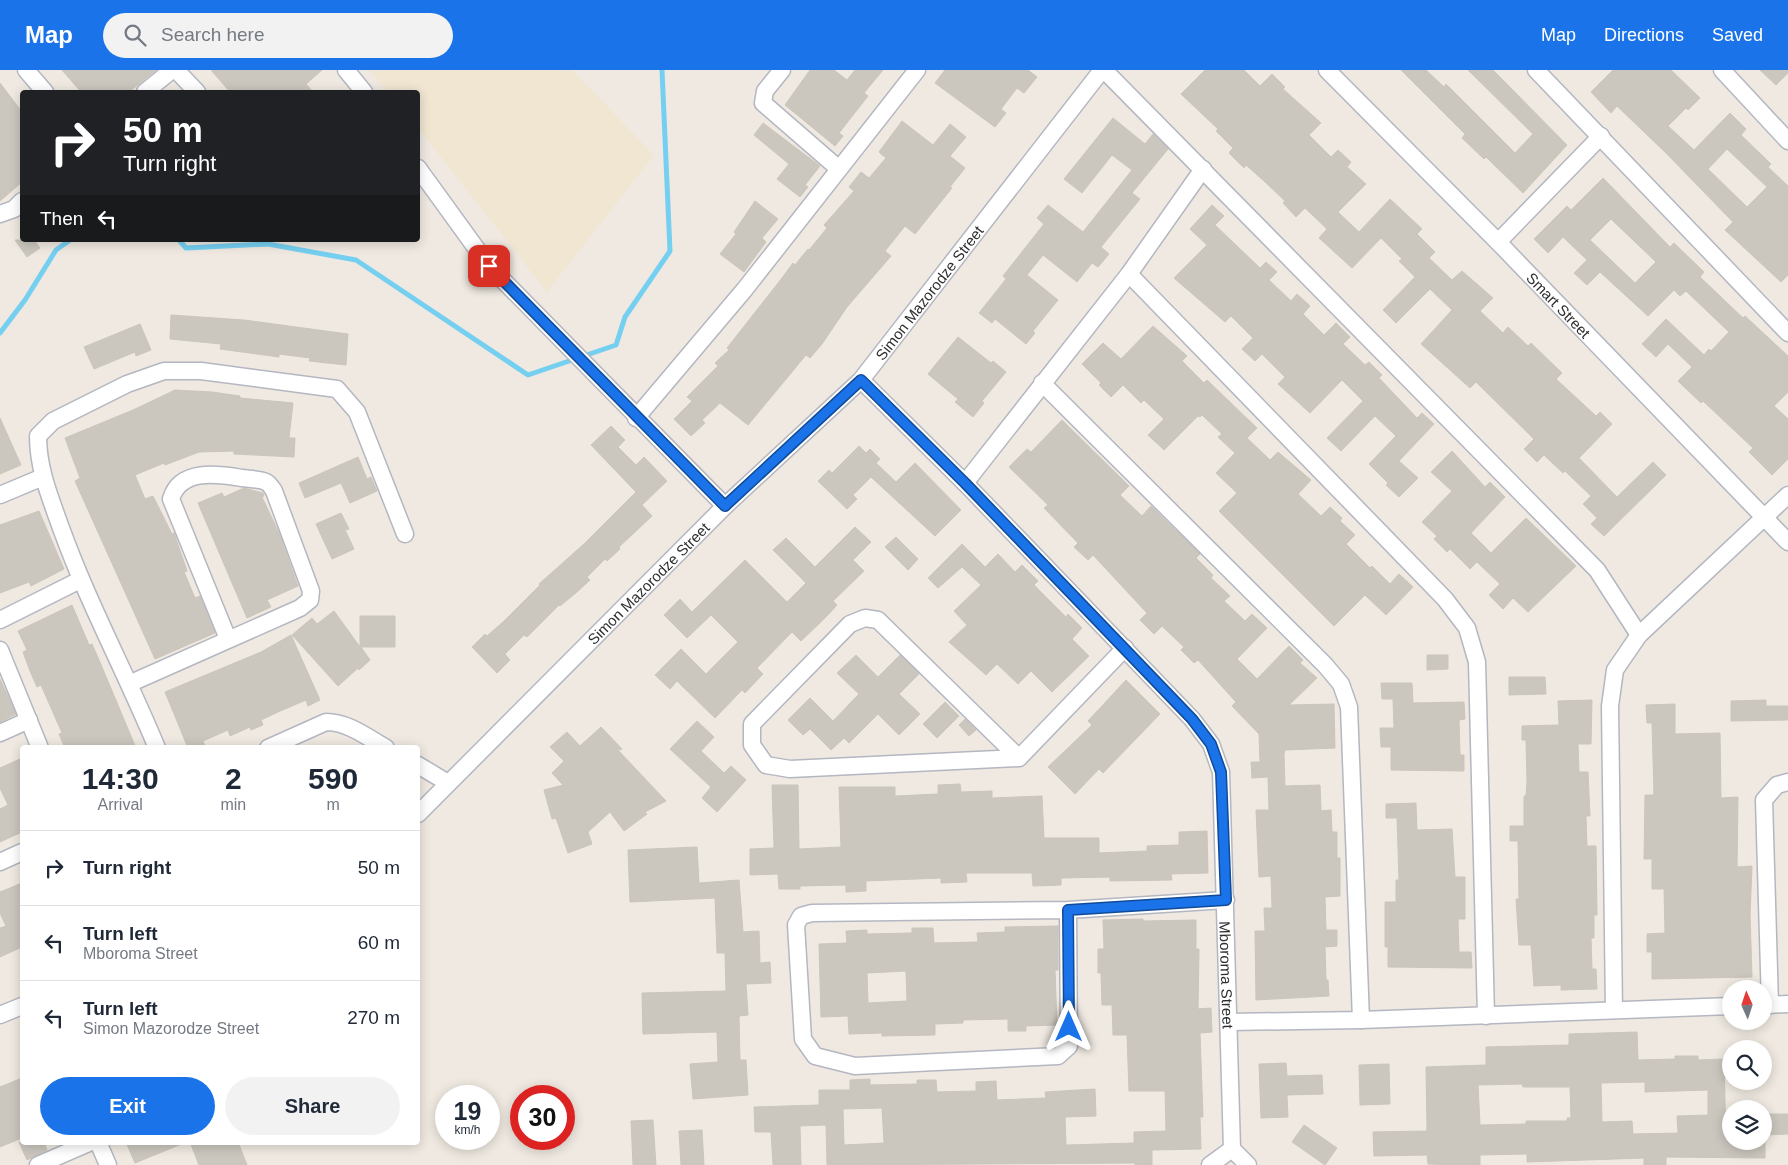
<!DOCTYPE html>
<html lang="en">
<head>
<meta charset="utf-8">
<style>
	:root { --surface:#fff; --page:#f2f2f3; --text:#1f2937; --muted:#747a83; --line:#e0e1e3; --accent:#1a73e8 }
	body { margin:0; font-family:Helvetica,sans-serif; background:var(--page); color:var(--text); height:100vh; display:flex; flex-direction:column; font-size:19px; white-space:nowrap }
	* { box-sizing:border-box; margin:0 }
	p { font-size:16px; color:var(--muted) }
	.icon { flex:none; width:28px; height:28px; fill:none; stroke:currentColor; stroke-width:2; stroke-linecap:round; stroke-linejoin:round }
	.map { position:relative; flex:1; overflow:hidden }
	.side { position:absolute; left:20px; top:675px; width:400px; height:400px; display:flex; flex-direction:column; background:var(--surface); border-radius:5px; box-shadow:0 2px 12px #0003 }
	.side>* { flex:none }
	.banner { position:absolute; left:20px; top:20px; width:400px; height:152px; border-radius:5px; box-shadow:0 2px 12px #0003; background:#202124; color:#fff; overflow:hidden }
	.needle { width:32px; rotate:357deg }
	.tools { position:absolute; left:1722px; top:910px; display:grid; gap:10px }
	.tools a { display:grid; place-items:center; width:50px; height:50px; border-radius:50%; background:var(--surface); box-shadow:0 2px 12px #0003; font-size:25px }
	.speed { position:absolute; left:435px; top:1015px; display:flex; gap:10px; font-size:25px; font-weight:700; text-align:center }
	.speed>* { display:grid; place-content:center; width:65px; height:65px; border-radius:50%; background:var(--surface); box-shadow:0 2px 12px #0003; line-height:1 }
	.speed small { font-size:12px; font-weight:400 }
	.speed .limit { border:8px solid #d22; background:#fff; color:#111 }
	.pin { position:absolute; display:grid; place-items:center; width:42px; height:42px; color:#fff; margin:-21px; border-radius:10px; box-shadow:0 2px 8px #0006 }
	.me { position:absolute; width:55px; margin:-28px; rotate:0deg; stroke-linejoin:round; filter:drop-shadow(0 0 4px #0008) }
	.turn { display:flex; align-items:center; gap:18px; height:105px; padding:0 20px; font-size:22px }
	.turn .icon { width:65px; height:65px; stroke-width:2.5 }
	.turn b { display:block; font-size:35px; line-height:42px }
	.then { display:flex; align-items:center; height:48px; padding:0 20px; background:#0003; gap:10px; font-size:19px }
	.eta { display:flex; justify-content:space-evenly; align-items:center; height:85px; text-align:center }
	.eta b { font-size:30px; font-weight:600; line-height:35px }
	.action { display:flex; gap:10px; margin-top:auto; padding:10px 20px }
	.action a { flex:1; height:58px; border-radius:30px; background:var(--accent); color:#fff; font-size:20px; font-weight:600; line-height:58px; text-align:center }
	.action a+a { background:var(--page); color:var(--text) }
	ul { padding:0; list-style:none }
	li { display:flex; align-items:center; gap:15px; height:75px; padding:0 20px; border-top:1px solid var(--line) }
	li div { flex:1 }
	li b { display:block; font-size:19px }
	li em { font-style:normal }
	header { display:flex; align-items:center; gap:30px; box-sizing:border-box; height:70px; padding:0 25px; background:var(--accent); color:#fff }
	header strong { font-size:24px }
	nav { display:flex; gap:28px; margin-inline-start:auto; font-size:18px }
	.search { width:350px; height:45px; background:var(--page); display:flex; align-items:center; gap:12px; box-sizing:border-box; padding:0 18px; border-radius:28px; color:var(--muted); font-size:19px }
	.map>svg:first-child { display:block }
</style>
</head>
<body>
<header>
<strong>Map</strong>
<div class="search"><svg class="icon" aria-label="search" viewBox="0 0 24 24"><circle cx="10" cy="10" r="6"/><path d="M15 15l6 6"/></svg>Search here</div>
<nav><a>Map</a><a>Directions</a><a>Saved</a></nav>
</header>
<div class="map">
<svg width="1788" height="1095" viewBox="0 0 1788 1095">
	<rect width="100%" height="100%" fill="#efe9e1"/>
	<!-- education -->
	<path fill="#f0e6d1" d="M369 0H572L654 85 547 222 418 58V22H388Z"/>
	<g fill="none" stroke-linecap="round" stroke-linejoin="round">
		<!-- stream -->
		<g stroke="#75cff0" stroke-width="5">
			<path d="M179 170 186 178 268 174 356 190 528 305 616 275 625 247 670 181 662 0"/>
			<path d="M0 263 25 230 56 180 70 170"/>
		</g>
	</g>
	<!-- building -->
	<g fill="#cbc7bf" stroke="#cbc5ba" fill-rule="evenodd">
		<path d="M62 0H156L129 22H81Z"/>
		<path d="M211 0H322L306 14 313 22H230Z"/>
		<path d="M810 0H834L847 10 855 0H883L864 23 868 26 839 63 843 66 835 76 785 35Z"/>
		<path d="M945 0H1028L1037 7 1024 23 1017 18 1001 39 1006 43 995 57 935 13Z"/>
		<path d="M1205 0H1244L1260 16 1272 4 1285 17 1283 19 1321 53 1309 65 1331 87 1338 80 1351 92 1347 97 1366 114 1338 142 1359 162 1390 129 1422 159 1417 164 1435 182 1429 188 1452 210 1462 201 1493 228 1480 241 1503 263 1508 257 1528 276 1531 273 1562 303 1556 309 1596 346 1600 342 1612 354 1579 388 1617 427 1653 392 1666 405 1604 466 1591 454 1597 448 1583 434 1591 426 1565 401 1563 403 1544 385 1537 392 1524 379 1534 369 1476 312 1470 318 1421 274 1452 240 1430 219 1396 253 1383 240 1415 207 1399 191 1402 189 1381 168 1352 198 1319 168 1327 159 1305 138 1296 147 1283 133 1285 131 1264 111 1246 95 1244 98 1229 83 1233 78 1216 61 1218 59 1181 24Z"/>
		<path d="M1401 0H1426L1444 17 1446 14 1515 83 1533 64 1468 0H1493L1567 75 1523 123 1486 87 1484 89 1462 68 1465 64Z"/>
		<path d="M1613 0H1671L1700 28 1688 40 1686 38 1668 56 1694 80 1730 43 1746 59 1741 65 1771 94 1768 97 1788 116V205L1781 212 1725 160 1733 152 1666 83 1617 36 1611 43 1591 22ZM1727 79 1767 117 1747 137 1708 99Z"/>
		<path d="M1760 0H1788V3L1776 15Z"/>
		<path d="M0 13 22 42V112L0 131Z"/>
		<path d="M1113 48 1145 74 1153 64 1168 79 1132 123 1140 129 1101 177 1109 184 1098 197 1092 193 1077 212 1043 185 1027 205 1058 230 1033 261 1035 263 1026 274 995 249 992 253 979 243 1006 209 1003 206 1044 154 1037 148 1048 135 1083 162 1132 100 1112 85 1082 123 1064 109Z"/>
		<path d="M902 51 933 75 950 54 966 67 950 86 965 98 950 117 952 118 915 164 905 156 885 181 891 186 847 237 822 274 810 288 806 285 748 355 720 333 702 350 705 353 691 366 674 349 692 331 687 327 718 296 715 293 729 280 727 278 782 208 793 193 795 195 808 179 809 180 827 158 824 155 854 121 849 117 861 102 869 108 886 88 879 82Z"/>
		<path d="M763 53 820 96 805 115 808 117 800 127 777 109 789 94 754 65Z"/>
		<path d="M1603 108 1670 177 1674 173 1704 202 1700 207 1743 248 1745 246 1788 286V322L1774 336 1788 349V389L1772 405 1749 382 1753 378 1703 331 1701 333 1678 311 1692 297 1668 274 1656 287 1642 274 1666 249 1704 285 1709 279 1711 281 1729 262 1686 221 1680 226 1674 220 1648 246 1600 202 1587 215 1574 203 1587 190 1563 167 1548 183 1534 169 1567 136 1571 140ZM1611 149 1656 192 1635 213 1590 170Z"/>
		<path d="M755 131 778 149 762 168 766 172 744 202 720 184 736 164 734 162Z"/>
		<path d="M1212 135 1224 146 1215 155 1260 198 1266 192 1277 202 1269 210 1291 231 1297 224 1310 236 1303 244 1324 265 1336 253 1350 267 1343 274 1365 295 1369 292 1382 305 1379 308 1417 348 1422 343 1434 354 1399 391 1418 408 1399 427 1386 415 1388 413 1369 394 1396 366 1375 346 1341 381 1327 368 1363 331 1342 310 1310 343 1278 314 1285 307 1262 284 1255 291 1242 279 1253 268 1231 246 1225 252 1174 208 1207 175 1190 159Z"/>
		<path d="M15 170H34L40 178 27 187Z"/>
		<path d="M171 245 244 250 348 264 346 295 309 291 310 288 279 284V287L220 279 221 274 170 269Z"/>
		<path d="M140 254 151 280 136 286 135 282 94 299 84 277Z"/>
		<path d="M1153 256 1187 286 1182 291 1204 313 1207 310 1257 358 1247 368 1270 390 1278 382 1311 410 1298 424 1321 446 1330 437 1342 448 1340 451 1355 465 1346 474 1370 498 1372 496 1390 514 1399 504 1413 517 1386 545 1365 525 1334 556 1219 441 1237 423 1216 403 1235 383 1218 367 1222 364 1202 345 1200 347 1198 346 1164 380 1148 365 1164 349 1144 330 1141 333 1123 315 1111 327 1099 315 1101 313 1082 294 1103 273 1121 289Z"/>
		<path d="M958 267 991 293 993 291 1006 302 982 331 984 333 973 347 955 332 958 329 928 304Z"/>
		<path d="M175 320 212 322 240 326V328L293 333 289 368H295L294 387 234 384V381L199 382 165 395 164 393 135 405 145 429 153 426 172 464 174 463 187 501 184 502 195 528 200 526 215 563 155 589 75 411 80 408 65 368 133 340Z"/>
		<path d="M0 348 21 395 0 404Z"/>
		<path d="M1062 350 1129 416 1120 425 1142 446 1151 436 1200 484 1196 488 1213 505 1211 508 1230 526 1224 531 1245 551 1252 544 1267 558 1237 589 1257 609 1289 576 1303 590 1300 593 1317 608 1289 635 1334 634 1335 678 1285 680 1284 684 1285 716 1320 715 1321 741 1331 740 1332 762H1337V788H1340V826L1325 827 1326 860H1337V876L1325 877 1326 910H1328L1329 926 1256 930 1255 861H1265L1264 838H1272L1271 806 1259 807 1256 740H1269L1268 707 1252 708 1251 692H1260L1259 664 1232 636 1236 632 1198 590 1194 593 1181 580 1184 577 1162 556 1154 564 1140 550 1147 543 1093 485 1088 490 1074 477 1078 473 1044 438 1048 435 1009 397 1027 379 1031 382Z"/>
		<path d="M611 356 625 370 618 377 636 395 644 387 667 411 642 435 652 446 619 477 620 479 607 491 605 489 587 507 590 510 577 522 560 536 559 535 527 567 524 565 505 584 510 590 497 603 472 577 485 564 487 566 503 552 540 515 539 514 585 473 636 422 591 375Z"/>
		<path d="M859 376 866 383 870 379 880 389 876 393 896 412 915 393 961 440 935 466 871 407 853 425 857 429 847 439 818 411 829 400 832 403Z"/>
		<path d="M1452 381 1485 417 1490 412 1505 427 1471 463 1491 483 1526 448 1576 496 1528 542 1513 528 1503 539 1489 525 1500 514 1477 492 1470 499 1450 479 1447 482 1434 469 1437 466 1422 452 1452 421 1431 402Z"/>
		<path d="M358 387 367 409 371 407 377 421 350 433 341 413 305 428 299 413Z"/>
		<path d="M244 418 263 423 264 426 262 427 279 463 298 516 267 530 271 537 247 548 198 433 222 423 224 427Z"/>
		<path d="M39 441 64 499 31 516 29 512 0 523V455Z"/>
		<path d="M341 443 349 459 345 460 354 479 332 489 316 454Z"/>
		<path d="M855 457 871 472 853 490 864 501 833 531 837 535 826 547 801 571 792 562 757 598 763 604 745 623 742 620 715 648 677 611 670 619 655 605 681 579 706 604 738 572 711 545 687 568 664 545 680 529 692 542 745 490 787 532 806 513 773 480 786 468 815 497Z"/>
		<path d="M896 467 918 489 908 500 885 477Z"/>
		<path d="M962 474 985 497 998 484 1015 502 1022 495 1038 511 1034 515 1066 547 1068 544 1082 558 1072 569 1089 586 1052 622 1031 601 1018 614 997 594 986 605 949 572 967 555 954 541 981 515 962 497 938 518 928 508Z"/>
		<path d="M72 535 89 575 92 574 99 590 136 678H65L59 664 62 663 41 615 37 617 30 601 23 582 27 580 18 561Z"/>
		<path d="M334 541 360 577V546H395V577H361L370 590 359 600 358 598 338 616 292 565 312 548 317 554Z"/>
		<path d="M291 565 320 630 308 636 306 630 278 642 261 650 263 655 251 660 250 657 230 666 228 660 203 671 206 678H188L165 622 261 582Z"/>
		<path d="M856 585 878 607 900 585 919 604 899 624 920 644 899 665 878 644 849 673 844 668 831 680 810 659 803 665 788 650 810 628 833 651 859 624 837 603Z"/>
		<path d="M1427 585H1448V599L1427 600Z"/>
		<path d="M1509 607H1545L1546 624 1509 625Z"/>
		<path d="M0 609 16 644 0 652Z"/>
		<path d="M1126 610 1160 644 1103 703 1099 699 1075 724 1048 697 1092 655 1088 651Z"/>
		<path d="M1381 613H1412L1413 633 1464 632 1465 649 1459 650 1460 685H1464V701L1391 700V677H1381L1380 658H1394L1393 629H1382Z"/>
		<path d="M1592 630 1591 674H1578L1579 702H1588L1590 746H1586L1587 776H1596L1597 845H1594V868H1591L1592 899H1596L1597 919 1561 920V915L1534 916 1531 875H1519L1516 829H1519L1518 771H1510V756H1524V726H1526L1527 712 1526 670H1522V656L1559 655 1558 631Z"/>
		<path d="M1766 630V636H1788V650L1731 651V631Z"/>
		<path d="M945 632 959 646 937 668 923 654Z"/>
		<path d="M1675 634V664L1720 663 1721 728 1738 727 1737 797 1752 796 1750 845 1752 907 1652 909V882H1647V864L1665 863 1664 819H1652V789H1644L1645 725H1654L1652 653H1647L1646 635Z"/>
		<path d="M965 649 976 660 969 666 959 655Z"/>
		<path d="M697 651 714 667 701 681 724 703 731 696 746 710 717 742 702 728 711 717 670 679Z"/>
		<path d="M601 657 622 679 618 680 666 731 645 742 647 744 624 761 610 742 588 762 592 774 568 783 556 748 552 749 544 720 563 715 552 703 564 691 550 677 567 662 580 676Z"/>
		<path d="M22 688V762L0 772V739L8 735 0 718V698Z"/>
		<path d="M960 714 961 722 992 721V728L1042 726 1044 768H1099V783L1147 781V776L1179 775V762L1207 761 1208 803 1171 804 1172 810 1110 811V807L1061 808V815L1033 816 1032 803H966L967 812 941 813V808L866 811V821L846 822V815L800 816V819H779L778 804 750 805V779L774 778 772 715H798L799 779 841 777 839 717H895V726L938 724V715Z"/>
		<path d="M1416 733 1417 760 1452 759 1455 807H1465V849H1458L1459 882H1471L1472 898 1388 897V877H1385V832H1396V810H1399L1397 748H1386V734Z"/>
		<path d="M697 777 699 813 739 810 743 862 759 861 760 893 770 892 771 913 746 914 748 945 739 946 740 990H746L748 1025 693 1029 690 994 718 992 717 962 643 964 642 923 726 921 725 883H717L715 828 630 832 628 780Z"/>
		<path d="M22 813V877L0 887V858L6 856 0 843V822Z"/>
		<path d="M1143 849V851L1196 850V879H1199L1198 939 1211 938 1212 962 1200 963 1203 1047H1200L1201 1079 1152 1080V1095H1135V1093L827 1095 826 1055 800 1056 801 1095H773L771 1062H755L754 1037 819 1035V1020H850V1010L870 1009V1015L917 1014V1010H936L937 1022 976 1021V1012L996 1011 997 1030 1046 1028 1045 1022 1095 1019 1096 1046 1065 1047 1066 1075 1134 1073V1062L1166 1061 1165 1021H1129L1127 965H1113L1112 935H1102L1101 903H1098V879H1104L1103 850ZM882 1038 884 1073 844 1075 843 1039Z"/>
		<path d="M1058 856V900H1055L1057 955 1026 956V961H1008V949L963 950V953L935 954V965L882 966V963L849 964 848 946 821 947 819 874 847 873 846 861 867 860V864L912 863V858H933L934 873 978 872 977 863 1005 862V857ZM906 901 907 931 868 933 867 903Z"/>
		<path d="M1637 962 1638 990 1675 989V986H1698V990L1724 989 1726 1071H1765V1088L1666 1087V1095H1644V1088L1527 1092V1084L1480 1085V1095H1461L1428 1094 1427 1085 1374 1086 1373 1062 1427 1061 1426 997 1486 995V977L1569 975V964ZM1645 1012V1022L1708 1020V1045L1677 1046 1678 1063 1633 1064 1632 1051 1602 1052 1601 1013ZM1522 1014 1523 1017H1570L1571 1048H1567V1051H1526V1054L1480 1055 1478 1015Z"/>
		<path d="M1286 993 1287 1006 1322 1005 1323 1024 1287 1025 1288 1047 1261 1048 1259 994Z"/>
		<path d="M1389 994 1390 1034 1360 1035 1359 995Z"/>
		<path d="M22 1008V1068L0 1077V1017Z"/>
		<path d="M1764 1044H1788V1064L1764 1065Z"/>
		<path d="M653 1050 656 1095H633L631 1051Z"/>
		<path d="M1304 1055 1337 1078 1325 1095 1292 1072Z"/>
		<path d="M702 1060 704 1095H681L679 1061Z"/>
		<path d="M19 1072H44L47 1080 27 1090Z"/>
		<path d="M126 1072H184V1073L135 1093Z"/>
		<path d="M190 1072H238L247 1095H199Z"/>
	</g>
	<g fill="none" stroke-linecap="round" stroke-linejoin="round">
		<!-- minor casing -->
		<g stroke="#b4b7c1" stroke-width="19">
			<g id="minor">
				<path d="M26 0 45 22"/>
				<path d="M176 0 197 22"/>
				<path d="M346 0 364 22"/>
				<path d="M782 0 765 21 763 33 839 99"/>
				<path d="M1104 0 1597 500 1639 565"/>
				<path id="s1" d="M1327 0 1498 172 1788 472"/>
				<path d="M1536 0 1788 263"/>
				<path d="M1722 0 1788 71"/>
				<path d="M145 22 172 0"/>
				<path d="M418 98 489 196 725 436"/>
				<path d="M0 144 14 139 22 131"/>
				<path d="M1498 172 1601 66"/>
				<path d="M1129 204 1445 529 1467 558 1477 592 1486 946"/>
				<path id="s2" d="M861 310 965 413 1192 649 1211 674 1221 702 1232 1079 1248 1095"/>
				<path d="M1042 313 1325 595 1341 614 1349 637 1361 950"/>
				<path d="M636 348 745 219 917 0"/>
				<path d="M965 413 1129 204 1203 99"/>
				<path d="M0 425 43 407"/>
				<path d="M0 550 80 510"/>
				<path d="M0 580 40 678"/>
				<path d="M131 613 300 538 310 530 311 521 274 421C272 418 269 413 266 412 260 409 249 409 242 408 218 404 180 398 171 429L228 569"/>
				<path d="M0 663 29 650"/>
				<path d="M157 678C126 603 88 533 61 458 50 427 38 399 38 366L53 351 127 314 164 301H201L337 319 357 342 405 464"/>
				<path d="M268 678 326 652C348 652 367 667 386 678"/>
				<path d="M1019 688 790 699 766 695 752 675V654L850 554 865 548 878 550 1019 688 1125 578"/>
				<path d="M418 695 448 713"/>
				<path id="s3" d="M418 744 725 436 861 310 1102 0"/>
				<path d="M0 792 22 782"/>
				<path d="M1068 840 1069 976 1058 986 855 996 815 986 803 969 796 855 801 846 812 843 1068 840 1226 830"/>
				<path d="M1764 935 1788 934"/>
				<path d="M1770 935 1764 730 1777 715 1788 712"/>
				<path d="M1614 940 1610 636 1615 600 1639 565 1788 425"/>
				<path d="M0 945 22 936"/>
				<path d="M1229 952 1361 950 1731 936"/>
				<path d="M98 1072 108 1095"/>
				<path d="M38 1095 91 1072"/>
				<path d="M1210 1095 1232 1079"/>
			</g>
		</g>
		<!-- minor -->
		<use href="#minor" stroke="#fff" stroke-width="16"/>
	</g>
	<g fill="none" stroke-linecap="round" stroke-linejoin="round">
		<!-- route casing -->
		<g stroke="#114b97" stroke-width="12">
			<path id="route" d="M489 196 725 436 861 310 965 413 1192 649 1211 674 1221 702 1226 830 1068 840 1069 957"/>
		</g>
		<!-- route -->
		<use href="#route" stroke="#1a73e8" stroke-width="9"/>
	</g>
	<g text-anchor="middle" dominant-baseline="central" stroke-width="4.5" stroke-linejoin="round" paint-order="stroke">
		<!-- street labels -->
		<g font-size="15" fill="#2e2e2e" stroke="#fff">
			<text stroke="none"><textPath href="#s3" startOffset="731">Simon Mazorodze Street</textPath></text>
			<text stroke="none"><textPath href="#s1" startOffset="330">Smart Street</textPath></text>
			<text stroke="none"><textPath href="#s3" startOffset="326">Simon Mazorodze Street</textPath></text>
			<text stroke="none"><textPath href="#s2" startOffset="738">Mboroma Street</textPath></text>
		</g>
	</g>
</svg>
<div class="tools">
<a><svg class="needle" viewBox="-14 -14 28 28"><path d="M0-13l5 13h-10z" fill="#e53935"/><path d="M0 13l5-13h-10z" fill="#747a83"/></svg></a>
<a><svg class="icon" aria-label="search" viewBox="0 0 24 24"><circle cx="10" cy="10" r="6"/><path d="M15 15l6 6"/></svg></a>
<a><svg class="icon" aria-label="layers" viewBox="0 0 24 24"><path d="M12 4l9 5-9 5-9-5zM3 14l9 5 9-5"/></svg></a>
</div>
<div class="speed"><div>19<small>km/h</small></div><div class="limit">30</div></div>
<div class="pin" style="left:489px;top:196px;background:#d93025"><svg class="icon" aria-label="arrive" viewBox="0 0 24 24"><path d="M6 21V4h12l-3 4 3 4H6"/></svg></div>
<svg class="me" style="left:1069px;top:957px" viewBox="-20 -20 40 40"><path d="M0-17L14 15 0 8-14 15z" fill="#1a73e8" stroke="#fff" stroke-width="4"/></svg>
<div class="banner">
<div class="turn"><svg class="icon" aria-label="right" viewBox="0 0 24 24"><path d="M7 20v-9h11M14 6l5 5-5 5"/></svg><div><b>50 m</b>Turn right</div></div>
<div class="then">Then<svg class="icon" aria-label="left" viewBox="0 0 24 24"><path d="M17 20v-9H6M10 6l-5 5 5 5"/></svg></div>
</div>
<section class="side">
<div class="eta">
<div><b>14:30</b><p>Arrival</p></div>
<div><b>2</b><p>min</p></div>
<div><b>590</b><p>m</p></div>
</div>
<ul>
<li><svg class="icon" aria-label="right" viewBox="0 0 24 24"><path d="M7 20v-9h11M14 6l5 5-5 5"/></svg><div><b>Turn right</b></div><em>50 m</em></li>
<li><svg class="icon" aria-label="left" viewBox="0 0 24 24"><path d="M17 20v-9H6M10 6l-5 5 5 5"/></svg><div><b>Turn left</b><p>Mboroma Street</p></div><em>60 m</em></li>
<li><svg class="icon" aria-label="left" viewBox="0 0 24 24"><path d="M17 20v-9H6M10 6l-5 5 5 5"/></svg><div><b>Turn left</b><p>Simon Mazorodze Street</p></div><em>270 m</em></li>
</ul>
<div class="action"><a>Exit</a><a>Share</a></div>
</section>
</div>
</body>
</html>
